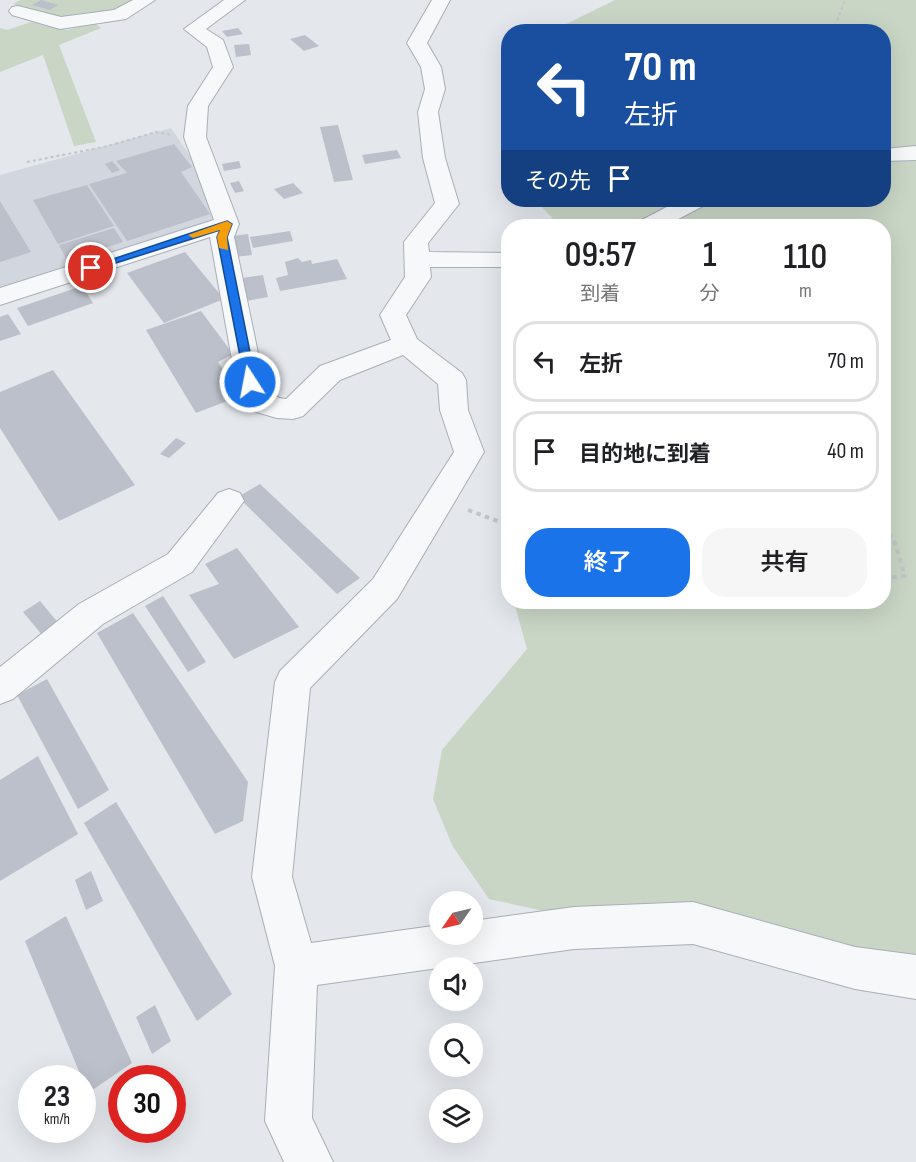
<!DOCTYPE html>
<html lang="ja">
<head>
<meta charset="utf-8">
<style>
	:root { --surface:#fff; --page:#f6f6f6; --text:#202124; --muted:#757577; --line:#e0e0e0; --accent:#1a73e8 }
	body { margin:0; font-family:"Sofia Sans Condensed","Noto Sans JP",sans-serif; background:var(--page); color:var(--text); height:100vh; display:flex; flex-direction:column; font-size:22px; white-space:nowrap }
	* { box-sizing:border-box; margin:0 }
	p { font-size:20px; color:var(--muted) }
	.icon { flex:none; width:33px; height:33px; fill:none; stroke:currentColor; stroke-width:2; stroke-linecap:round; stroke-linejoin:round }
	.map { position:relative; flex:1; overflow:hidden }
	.sheet { position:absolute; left:501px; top:219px; width:390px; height:390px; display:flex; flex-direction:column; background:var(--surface); border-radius:24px; box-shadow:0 6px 24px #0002 }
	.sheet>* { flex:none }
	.hud { position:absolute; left:501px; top:24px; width:390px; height:183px; border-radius:24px; box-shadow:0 6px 24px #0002; background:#1a4fa0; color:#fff; overflow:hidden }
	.needle { width:39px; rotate:236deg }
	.tools { position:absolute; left:429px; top:891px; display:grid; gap:12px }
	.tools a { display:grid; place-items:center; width:54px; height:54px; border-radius:50%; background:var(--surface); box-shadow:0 6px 24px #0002; font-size:30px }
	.speed { position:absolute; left:18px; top:1065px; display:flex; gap:12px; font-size:30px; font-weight:700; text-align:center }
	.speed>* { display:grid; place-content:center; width:78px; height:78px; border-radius:50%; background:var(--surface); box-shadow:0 6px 24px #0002; line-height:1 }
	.speed small { font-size:15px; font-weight:400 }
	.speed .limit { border:9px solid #d22; background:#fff; color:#111 }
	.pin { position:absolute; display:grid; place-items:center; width:51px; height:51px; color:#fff; margin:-26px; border:3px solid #fff; border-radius:50%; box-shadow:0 2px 6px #0007 }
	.me { position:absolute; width:66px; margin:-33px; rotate:349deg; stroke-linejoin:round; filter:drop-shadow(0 0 4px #0008) }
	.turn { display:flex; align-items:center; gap:21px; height:126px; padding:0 24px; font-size:27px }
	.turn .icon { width:78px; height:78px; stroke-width:2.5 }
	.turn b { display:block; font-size:42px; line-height:51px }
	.then { display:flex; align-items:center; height:57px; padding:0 24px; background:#0003; gap:12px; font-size:22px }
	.eta { display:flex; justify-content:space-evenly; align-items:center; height:102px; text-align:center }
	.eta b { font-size:36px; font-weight:600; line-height:42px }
	.action { display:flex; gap:12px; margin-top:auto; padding:12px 24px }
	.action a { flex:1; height:69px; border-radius:24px; background:var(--accent); color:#fff; font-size:24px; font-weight:600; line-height:69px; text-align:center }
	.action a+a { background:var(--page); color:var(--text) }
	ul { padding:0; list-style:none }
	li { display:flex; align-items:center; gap:18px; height:81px; margin:0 12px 9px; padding:0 12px; border:3px solid var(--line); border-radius:24px }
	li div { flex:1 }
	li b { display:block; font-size:22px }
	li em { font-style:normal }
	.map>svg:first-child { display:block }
</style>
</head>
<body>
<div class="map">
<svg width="916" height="1162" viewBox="0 0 916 1162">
	<rect width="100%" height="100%" fill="#e4e7ec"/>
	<!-- built -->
	<path fill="#d2d6de" d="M171 128 202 174 218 223 0 291V175Z"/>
	<!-- green -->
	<g fill="#c9d6c5">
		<path d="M20 0H137L115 12 68 19 13 4Z"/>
		<path d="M615 0H916V992L489 899 453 847 433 799 442 750 527 649 514 602H884V226H560L535 200H884V32L552 31Z"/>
		<path d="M31 22 67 30 94 23 101 28 59 45 96 142 74 146 43 55 0 72V28L7 30Z"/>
	</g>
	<!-- building -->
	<g fill="#bbc0ca">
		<path d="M41 0 58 5 50 10 32 5Z"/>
		<path d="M238 28 243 34 227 37 222 31Z"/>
		<path d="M305 35 319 46 304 51 290 39Z"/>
		<path d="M249 44 251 55 236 57 234 45Z"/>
		<path d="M338 125 353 180 334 182 320 127Z"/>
		<path d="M174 144 192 167 181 172 210 214 127 241 89 184 127 173 116 161Z"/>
		<path d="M397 150 401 158 365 164 362 155Z"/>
		<path d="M112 161 120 170 112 173 105 164Z"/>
		<path d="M239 161 241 168 224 171 222 164Z"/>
		<path d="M239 181 244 191 235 193 230 183Z"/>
		<path d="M293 183 303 193 284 199 274 189Z"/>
		<path d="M87 185 114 226 58 244 33 200Z"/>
		<path d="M0 201 31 252 0 262Z"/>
		<path d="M114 228 123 242 67 260 59 245Z"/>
		<path d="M290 231 293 241 253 248 250 237Z"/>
		<path d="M248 234 252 255 235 257 231 236Z"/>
		<path d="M185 252 224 299 164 323 127 273Z"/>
		<path d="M298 258 302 262 311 260 312 264 337 259 347 279 280 291 276 278 288 275 285 262Z"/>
		<path d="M263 275 268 297 246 301 242 278Z"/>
		<path d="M82 286 93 303 28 326 17 308Z"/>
		<path d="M201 311 233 354 218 362 240 396 196 413 146 330Z"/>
		<path d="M8 314 21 334 0 341V317Z"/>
		<path d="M53 370 135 485 59 521 0 428V392Z"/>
		<path d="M176 438 186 443 169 458 160 454Z"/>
		<path d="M260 484 360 578 337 594 238 497Z"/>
		<path d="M237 548 299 627 234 659 189 595 219 584 205 564Z"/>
		<path d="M163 596 206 662 188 672 145 606Z"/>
		<path d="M40 601 60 625 43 636 23 612Z"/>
		<path d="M133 613 248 782 243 821 215 834 97 633Z"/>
		<path d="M47 679 109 790 78 809 17 695Z"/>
		<path d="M38 756 78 834 0 881V780Z"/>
		<path d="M116 802 232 994 197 1021 84 823Z"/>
		<path d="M91 871 103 901 86 910 75 880Z"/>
		<path d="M66 916 132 1063 88 1093 25 941Z"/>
		<path d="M155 1005 171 1041 152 1054 136 1017Z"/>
	</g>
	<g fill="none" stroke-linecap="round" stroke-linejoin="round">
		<!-- minor casing -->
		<g stroke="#a9aeb7" stroke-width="2">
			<g id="minor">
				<path d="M133 0H155L126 19 60 29 12 15 9 11 12 7 18 6 61 17 114 10Z"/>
				<path d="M224 0H245L206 29 223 40 233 67 208 106 206 137 239 224 234 237 264 382C269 393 274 398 286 399L320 366 391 340 380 315 405 277 404 242 435 203 423 158 418 112 425 89 421 67 407 43 432 0H450L427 43 441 67 445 89 438 112 445 158 459 204 428 243 429 252 508 253V267H430L431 277 406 315 417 339 462 373 466 380 468 410 484 452 397 599 310 688 292 877 311 943 440 925V934H472V921L574 907 693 902 855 947 916 955V999L855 989 693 944 574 949 317 985 312 1118 333 1162H284L265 1121 275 966 252 877 275 682 280 671 373 579 454 452 440 410 438 384 403 355 340 380 303 416 293 419 277 418 256 412 248 404 236 382 210 237 0 305V288L214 220 184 137 188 106 213 67 207 47 184 29Z"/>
				<path d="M916 146V160L884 161V149Z"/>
				<path d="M680 200H709L705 205 665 226H636L640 221Z"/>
				<path d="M229 489 240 493 244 501 192 572 103 624 13 699 0 704V667L79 604 168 554 218 493Z"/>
			</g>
		</g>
		<!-- path-far1 -->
		<g stroke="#c2c5cb" stroke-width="2" stroke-dasharray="3 3" stroke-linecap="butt">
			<path d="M833 32 845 0"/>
			<path d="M27 162 108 146 156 132 171 135"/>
		</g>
		<!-- path -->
		<g stroke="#c2c5cb" stroke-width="4" stroke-dasharray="4.5 4.5" stroke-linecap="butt">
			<path d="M468 510 508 525"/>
			<path d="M884 526 895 543 905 576 884 578"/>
		</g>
		<!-- minor -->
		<use href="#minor" fill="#f7f8fa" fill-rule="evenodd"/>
	</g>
	<!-- route -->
	<path fill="#1a73e8" stroke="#114b97" stroke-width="1.5" d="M227 221 232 224 227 237 256 382 250 386 245 382 217 237 220 230 94 270 86 268Z"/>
	<!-- slow -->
	<path fill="#f59e0b" d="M227 221 232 224 227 237 228 250 219 248 217 237 220 230 193 238 188 235Z"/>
</svg>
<div class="tools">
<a><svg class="needle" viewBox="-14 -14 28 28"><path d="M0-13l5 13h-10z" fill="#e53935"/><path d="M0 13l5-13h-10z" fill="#757577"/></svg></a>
<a><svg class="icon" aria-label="sound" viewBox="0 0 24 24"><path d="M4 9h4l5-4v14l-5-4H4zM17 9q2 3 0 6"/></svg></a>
<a><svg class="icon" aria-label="search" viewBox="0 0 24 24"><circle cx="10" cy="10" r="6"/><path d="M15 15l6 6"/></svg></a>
<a><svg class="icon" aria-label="layers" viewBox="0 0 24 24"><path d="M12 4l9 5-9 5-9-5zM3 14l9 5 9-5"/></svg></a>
</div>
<div class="speed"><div>23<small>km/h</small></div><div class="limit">30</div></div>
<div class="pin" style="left:91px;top:268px;background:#d93025"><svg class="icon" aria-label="arrive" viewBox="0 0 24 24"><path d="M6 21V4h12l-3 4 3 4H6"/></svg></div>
<svg class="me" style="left:250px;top:382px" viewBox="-20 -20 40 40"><circle r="17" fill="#1a73e8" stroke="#fff" stroke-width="3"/><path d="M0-11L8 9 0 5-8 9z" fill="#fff"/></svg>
<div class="hud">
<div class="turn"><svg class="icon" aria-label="left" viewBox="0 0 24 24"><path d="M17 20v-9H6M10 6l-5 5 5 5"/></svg><div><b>70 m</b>左折</div></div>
<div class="then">その先<svg class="icon" aria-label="arrive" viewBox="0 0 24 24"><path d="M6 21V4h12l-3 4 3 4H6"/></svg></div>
</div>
<section class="sheet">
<div class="eta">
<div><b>09:57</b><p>到着</p></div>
<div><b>1</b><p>分</p></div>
<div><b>110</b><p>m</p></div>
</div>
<ul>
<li><svg class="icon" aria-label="left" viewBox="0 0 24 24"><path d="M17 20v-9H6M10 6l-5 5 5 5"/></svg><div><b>左折</b></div><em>70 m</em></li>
<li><svg class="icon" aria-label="arrive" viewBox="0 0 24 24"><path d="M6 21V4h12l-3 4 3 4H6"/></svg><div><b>目的地に到着</b></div><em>40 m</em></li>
</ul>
<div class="action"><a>終了</a><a>共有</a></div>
</section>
</div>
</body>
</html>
